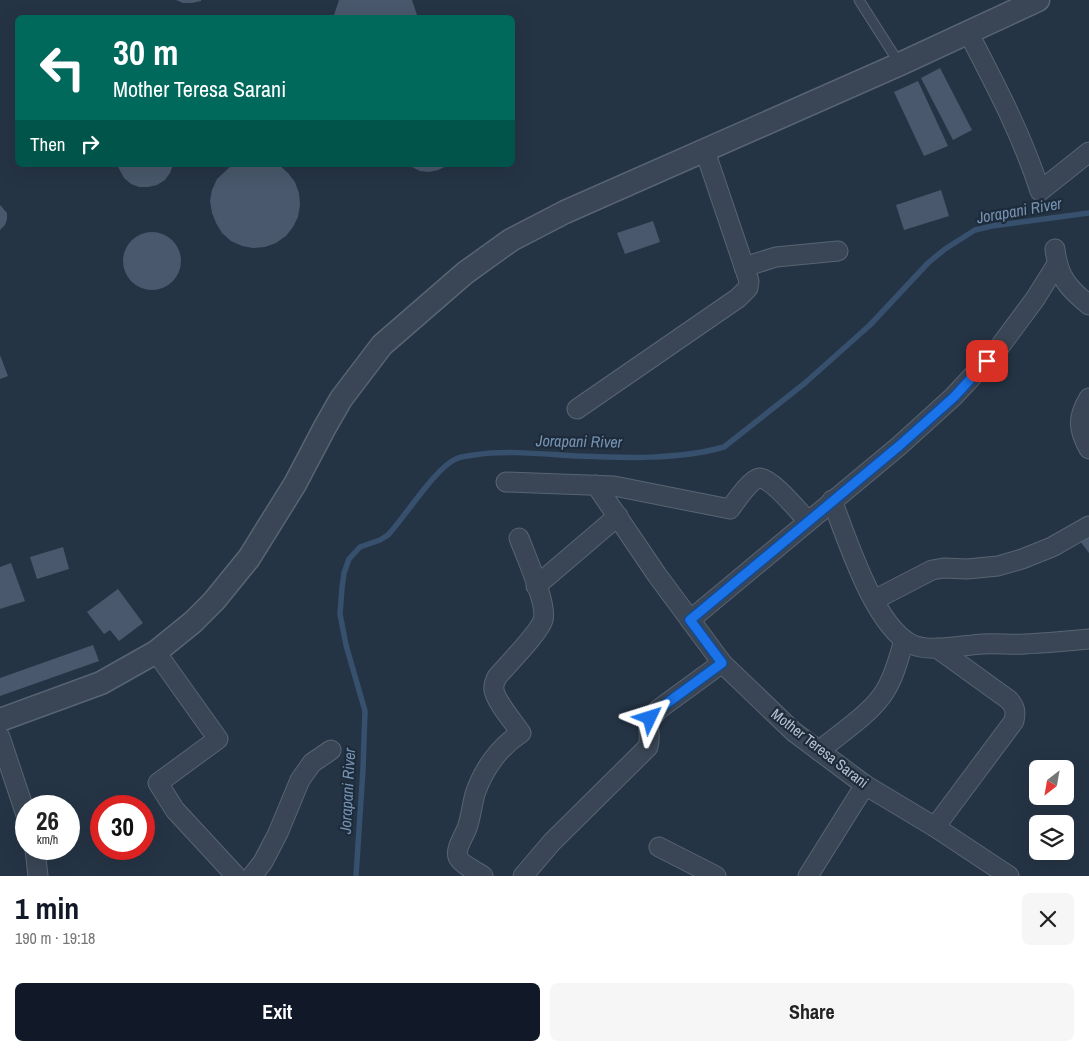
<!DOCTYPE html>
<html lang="en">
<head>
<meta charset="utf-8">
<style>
	:root { --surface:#fff; --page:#f6f6f6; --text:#222; --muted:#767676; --accent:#111827 }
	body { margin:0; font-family:"Archivo Narrow",sans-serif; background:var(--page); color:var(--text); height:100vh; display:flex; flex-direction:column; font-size:19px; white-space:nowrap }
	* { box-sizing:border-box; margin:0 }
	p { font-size:16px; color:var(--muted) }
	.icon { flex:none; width:28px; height:28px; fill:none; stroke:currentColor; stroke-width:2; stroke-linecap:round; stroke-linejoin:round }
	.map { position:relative; height:876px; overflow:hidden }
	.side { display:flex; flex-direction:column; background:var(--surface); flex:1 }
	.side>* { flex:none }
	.banner { position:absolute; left:15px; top:15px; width:500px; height:152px; border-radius:8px; box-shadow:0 5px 20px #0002; background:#00695c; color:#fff; overflow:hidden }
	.needle { width:32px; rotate:211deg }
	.controls { position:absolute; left:1029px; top:760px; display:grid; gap:10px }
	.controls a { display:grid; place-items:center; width:45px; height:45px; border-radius:8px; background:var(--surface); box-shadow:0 5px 20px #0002; font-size:25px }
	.speed { position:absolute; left:15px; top:795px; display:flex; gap:10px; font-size:25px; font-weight:700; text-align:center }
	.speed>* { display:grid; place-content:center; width:65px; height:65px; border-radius:50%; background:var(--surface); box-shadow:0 5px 20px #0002; line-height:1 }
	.speed small { font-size:12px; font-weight:400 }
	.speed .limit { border:8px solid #d22; background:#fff; color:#111 }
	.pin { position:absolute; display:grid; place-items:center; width:42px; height:42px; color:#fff; margin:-21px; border-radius:10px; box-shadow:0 2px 8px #0006 }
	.me { position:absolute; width:55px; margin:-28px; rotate:49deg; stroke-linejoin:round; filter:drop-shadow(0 0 4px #0008) }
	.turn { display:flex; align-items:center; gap:18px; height:105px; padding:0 15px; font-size:22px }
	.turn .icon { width:65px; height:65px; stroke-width:2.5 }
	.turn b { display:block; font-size:35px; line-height:42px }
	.then { display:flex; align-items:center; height:48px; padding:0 15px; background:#0003; gap:10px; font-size:19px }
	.round { display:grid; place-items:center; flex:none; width:52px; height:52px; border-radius:8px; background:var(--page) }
	.headline { display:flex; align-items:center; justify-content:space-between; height:85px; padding:0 15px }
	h1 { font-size:30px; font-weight:700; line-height:38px; color:var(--accent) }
	.cta { display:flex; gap:10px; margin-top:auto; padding:10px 15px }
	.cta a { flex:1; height:58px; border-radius:8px; background:var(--accent); color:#fff; font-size:20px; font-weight:700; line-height:58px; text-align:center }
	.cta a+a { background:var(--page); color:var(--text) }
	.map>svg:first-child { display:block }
</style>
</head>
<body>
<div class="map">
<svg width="1089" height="876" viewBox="0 0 1089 876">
	<rect width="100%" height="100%" fill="#253445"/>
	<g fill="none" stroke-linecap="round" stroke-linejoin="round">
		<!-- stream -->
		<path stroke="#37506d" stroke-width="5.5" d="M356 876 363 769 365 711 346 645 340 614 342 588 344 573 349 559 360 547 380 540 388 535C405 517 436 467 456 459 461 456 469 456 474 455 508 450 542 454 577 456 623 458 678 460 724 447L805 383 870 325 928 263 945 249 975 230 992 226 1089 213"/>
	</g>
	<!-- building -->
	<g fill="#49586c">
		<path d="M176 0H201V1L192 3H183Z"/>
		<path d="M339 0H412L418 18H333Z"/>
		<path d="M940 68 972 130 953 140 921 78Z"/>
		<path d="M918 81 948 146 924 156 894 92Z"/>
		<path d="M117 165H173L170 173 165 180 157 185 148 187H139L131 184 124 178Z"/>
		<path d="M232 165H279L288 173 295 182 299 193 300 205 298 217 293 227 286 236 276 243 265 247 253 248 242 246 231 241 222 233 216 223 212 213 210 201 212 190 217 179Z"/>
		<path d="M408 165H449L438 170 429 172 420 171Z"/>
		<path d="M941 190 949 216 904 230 896 205Z"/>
		<path d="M0 205 7 213V219L5 225 0 230Z"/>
		<path d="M653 221 660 242 625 254 617 233Z"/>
		<circle cx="152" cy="261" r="29"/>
		<path d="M0 355 8 376 0 379Z"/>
		<path d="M1089 534V553L1080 541Z"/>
		<path d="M63 547 69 569 37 579 30 557Z"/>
		<path d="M11 563 25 601 0 609V567Z"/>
		<path d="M118 589 143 623 119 641 110 630 104 634 87 612Z"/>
		<path d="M93 645 99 661 0 696V678Z"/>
	</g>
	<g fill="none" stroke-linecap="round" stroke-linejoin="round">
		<!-- service casing -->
		<g stroke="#586472" stroke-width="11">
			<path id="service" d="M859 0 899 63"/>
		</g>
		<!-- minor casing -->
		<g stroke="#586472" stroke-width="21">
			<g id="minor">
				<path d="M968 32C995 84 1022 135 1040 191L1089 152"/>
				<path d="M1055 249C1058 277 1068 288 1089 305"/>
				<path d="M744 267 776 257 838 251"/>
				<path d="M1089 398C1077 418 1078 429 1089 449"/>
				<path d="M577 409 738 298 748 288 749 281 705 151"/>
				<path d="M506 482 614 486 730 509C736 501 750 480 759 478 770 476 800 513 808 521"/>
				<path d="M596 485 657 575 722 663 794 732 865 785 935 827 1009 876"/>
				<path d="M832 500C847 539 874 625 911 644 929 653 963 645 983 644 997 643 1011 645 1025 644 1046 643 1068 641 1089 639"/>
				<path d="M536 586 618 516"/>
				<path d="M874 600 932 570 944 568 967 569 998 566 1022 559 1052 547 1089 526"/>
				<path d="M690 620 899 446 953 397 998 349 1035 299 1057 264"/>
				<path d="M156 652 218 739 158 783 175 810 236 876"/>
				<path d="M0 737 26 815"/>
				<path d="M819 751C838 735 873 712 885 691 895 675 899 657 904 640"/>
				<path d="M935 827 1014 721C1016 711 1015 707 1009 700L937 648"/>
				<path d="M659 847 716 876"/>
				<path d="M35 849 38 876"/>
				<path d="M252 876 263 862 278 833 300 780 312 763 331 750"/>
				<path d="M483 876C477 872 460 863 458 857 455 849 464 836 467 828 471 817 472 805 475 794 483 770 499 747 521 733 513 721 496 702 494 690 493 685 495 681 497 677 507 665 539 633 543 620 548 605 525 554 519 538"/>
				<path d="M523 876 552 842 648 747C653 727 641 728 659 709L722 663"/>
				<path d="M808 876 865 785"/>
			</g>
		</g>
		<!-- tertiary casing -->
		<g stroke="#586472" stroke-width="25">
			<path id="tertiary" d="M0 720 101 683 156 652 193 622 214 601 249 558 295 484 325 427 341 399 382 345 465 273 511 240 565 212 900 64 1038 0"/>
		</g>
		<!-- service -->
		<use href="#service" stroke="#3a4655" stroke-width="9"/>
		<!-- minor -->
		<use href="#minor" stroke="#3a4655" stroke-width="19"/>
		<!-- tertiary -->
		<use href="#tertiary" stroke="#3a4655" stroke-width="22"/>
	</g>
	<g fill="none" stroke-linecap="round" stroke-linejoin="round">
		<!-- route casing -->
		<g stroke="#114b97" stroke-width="12">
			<path id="route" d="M650 718 659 709 722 663 690 620 899 446 954 397 987 361"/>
		</g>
		<!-- route -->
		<use href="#route" stroke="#1a73e8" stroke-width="9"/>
	</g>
	<g text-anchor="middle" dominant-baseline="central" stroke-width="4.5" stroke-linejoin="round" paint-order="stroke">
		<!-- street labels -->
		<g font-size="15" fill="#b7c1ce" stroke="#1e2b3a">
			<text transform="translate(820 748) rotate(38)">Mother Teresa Sarani</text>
		</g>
		<!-- water labels -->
		<g font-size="16" font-style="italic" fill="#7593b3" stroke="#1e2b3a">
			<text transform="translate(1019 210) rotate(-10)">Jorapani River</text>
			<text transform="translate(579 441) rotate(1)">Jorapani River</text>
			<text transform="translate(347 791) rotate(-87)">Jorapani River</text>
		</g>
	</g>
</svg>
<div class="controls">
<a><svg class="needle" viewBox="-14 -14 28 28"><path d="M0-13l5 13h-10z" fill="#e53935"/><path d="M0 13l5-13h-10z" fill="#767676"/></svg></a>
<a><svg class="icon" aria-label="layers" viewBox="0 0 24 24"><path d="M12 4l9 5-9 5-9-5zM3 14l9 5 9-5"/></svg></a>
</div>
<div class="speed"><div>26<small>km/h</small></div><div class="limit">30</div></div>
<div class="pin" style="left:987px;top:361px;background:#d93025"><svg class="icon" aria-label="arrive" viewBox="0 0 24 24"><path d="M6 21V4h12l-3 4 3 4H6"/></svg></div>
<svg class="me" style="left:650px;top:718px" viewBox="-20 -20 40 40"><path d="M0-17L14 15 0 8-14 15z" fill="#1a73e8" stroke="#fff" stroke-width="4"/></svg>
<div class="banner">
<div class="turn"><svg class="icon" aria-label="left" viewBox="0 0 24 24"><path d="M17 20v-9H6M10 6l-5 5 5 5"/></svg><div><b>30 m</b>Mother Teresa Sarani</div></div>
<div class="then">Then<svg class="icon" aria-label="right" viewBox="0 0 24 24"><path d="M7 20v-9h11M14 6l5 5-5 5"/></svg></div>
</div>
</div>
<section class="side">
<div class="headline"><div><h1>1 min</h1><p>190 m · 19:18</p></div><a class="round"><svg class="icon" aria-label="close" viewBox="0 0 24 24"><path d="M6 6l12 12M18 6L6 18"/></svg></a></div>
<div class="cta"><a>Exit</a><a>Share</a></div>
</section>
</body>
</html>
